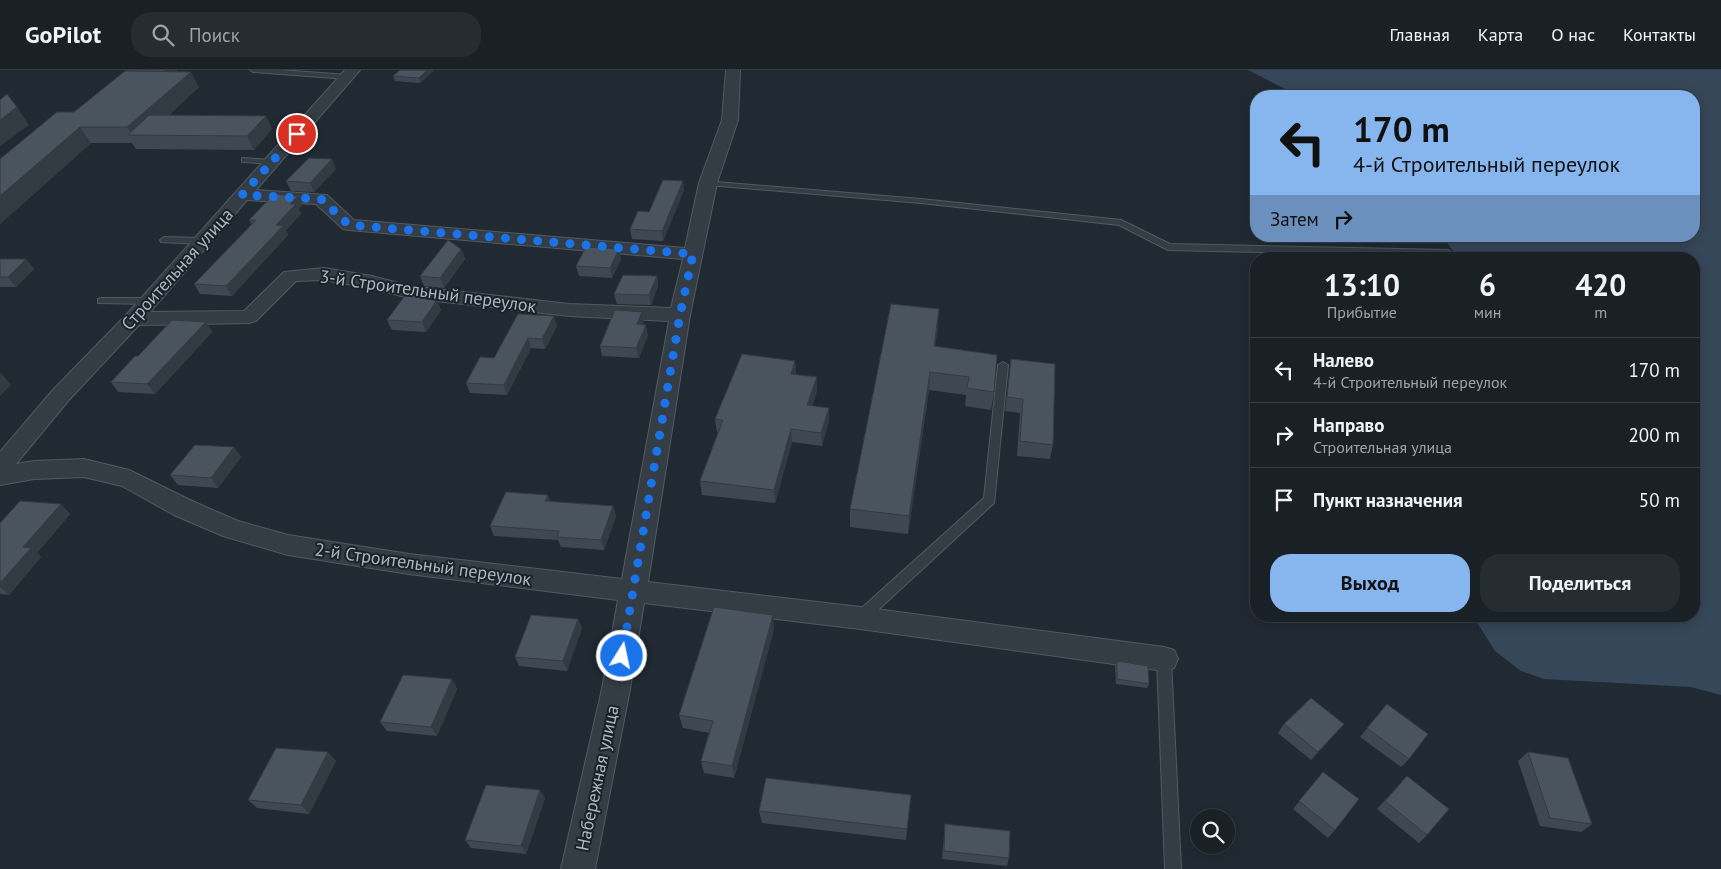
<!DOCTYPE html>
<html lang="ru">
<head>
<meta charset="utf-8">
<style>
	:root { --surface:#192026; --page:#262d32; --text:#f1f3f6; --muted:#9fa3a7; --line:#373e43; --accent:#87b5ed }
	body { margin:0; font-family:"PT Sans",sans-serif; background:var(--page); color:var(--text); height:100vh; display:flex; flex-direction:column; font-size:19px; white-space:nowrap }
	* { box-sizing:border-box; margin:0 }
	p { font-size:16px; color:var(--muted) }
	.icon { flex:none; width:28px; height:28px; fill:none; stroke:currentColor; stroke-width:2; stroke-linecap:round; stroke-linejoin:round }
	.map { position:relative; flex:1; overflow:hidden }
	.drawer { position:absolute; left:1250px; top:182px; width:450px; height:370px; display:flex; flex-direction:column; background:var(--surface); border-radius:20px; box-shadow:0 2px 12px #0003,0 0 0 1px var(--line) }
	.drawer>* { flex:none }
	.banner { position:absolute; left:1250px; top:20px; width:450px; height:152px; border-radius:20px; box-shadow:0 2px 12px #0003,0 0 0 1px var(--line); background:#87b5ed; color:#111; overflow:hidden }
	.controls { position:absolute; left:1190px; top:739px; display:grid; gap:10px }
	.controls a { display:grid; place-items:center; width:45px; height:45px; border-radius:50%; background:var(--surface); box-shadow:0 2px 12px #0003,0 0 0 1px var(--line); font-size:25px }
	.pin { position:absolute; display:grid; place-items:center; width:42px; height:42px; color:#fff; margin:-21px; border:2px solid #fff; border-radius:50%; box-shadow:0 1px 5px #0007 }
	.me { position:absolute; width:55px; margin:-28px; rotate:10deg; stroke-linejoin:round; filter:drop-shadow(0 0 4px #0008) }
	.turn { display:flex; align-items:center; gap:18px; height:105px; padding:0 20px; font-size:22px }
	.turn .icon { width:65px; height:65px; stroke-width:2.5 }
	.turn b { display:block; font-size:35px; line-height:42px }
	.then { display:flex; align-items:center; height:48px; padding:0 20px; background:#0003; gap:10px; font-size:19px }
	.eta { display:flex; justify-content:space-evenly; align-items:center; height:85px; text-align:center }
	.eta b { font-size:30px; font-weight:600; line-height:35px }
	.primary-button { display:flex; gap:10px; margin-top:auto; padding:10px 20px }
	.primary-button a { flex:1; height:58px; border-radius:20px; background:var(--accent); color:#111; font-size:20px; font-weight:600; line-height:58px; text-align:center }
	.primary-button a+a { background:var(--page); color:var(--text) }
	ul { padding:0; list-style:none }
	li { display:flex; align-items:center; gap:15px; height:65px; padding:0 20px; border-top:1px solid var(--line) }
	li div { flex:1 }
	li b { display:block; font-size:19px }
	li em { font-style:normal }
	header { display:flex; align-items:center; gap:30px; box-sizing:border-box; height:70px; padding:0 25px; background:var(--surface); border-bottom:1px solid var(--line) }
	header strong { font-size:24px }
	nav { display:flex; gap:28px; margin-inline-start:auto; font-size:18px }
	.search { width:350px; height:45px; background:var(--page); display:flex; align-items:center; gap:12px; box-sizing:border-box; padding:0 18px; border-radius:20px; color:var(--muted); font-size:19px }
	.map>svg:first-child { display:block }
</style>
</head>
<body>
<header>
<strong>GoPilot</strong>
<div class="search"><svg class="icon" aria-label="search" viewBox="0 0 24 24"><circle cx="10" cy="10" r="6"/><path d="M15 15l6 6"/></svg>Поиск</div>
<nav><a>Главная</a><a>Карта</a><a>О нас</a><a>Контакты</a></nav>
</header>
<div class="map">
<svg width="1721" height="799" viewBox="0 0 1721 799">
	<rect width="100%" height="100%" fill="#212a33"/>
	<!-- water -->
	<path fill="#364759" d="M1248 0H1721V625L1691 617 1544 609 1521 601 1495 581 1473 546H1694V189H1458L1443 166H1694V26H1299Z"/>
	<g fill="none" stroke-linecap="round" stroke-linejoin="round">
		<!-- service casing -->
		<g stroke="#515a62" stroke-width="2">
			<g id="service">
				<path d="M250 0H281L347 5 350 7 347 9 253 2Z"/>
				<path d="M242 88 271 90 275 92 271 94 245 92H242Z"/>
				<path d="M705 111 921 129 1121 150 1170 174 1448 180 1452 183 1448 186 1168 180 1119 155 921 133 708 115 704 113Z"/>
				<path d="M164 167 202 168 206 171 202 174 161 172 160 170Z"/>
				<path d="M101 228H149L154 231 149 234 98 233V229Z"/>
				<path d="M1003 292 1008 295 994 433 865 552 860 553 855 552 854 548 855 544 984 428 998 295Z"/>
				<path d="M1164 583 1169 585 1171 589 1181 799H1165L1157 589 1159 585Z"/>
			</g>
		</g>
		<!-- minor casing -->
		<g stroke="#515a62" stroke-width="2">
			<path id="minor" d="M345 0H360L256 120 327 125 354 150 685 178 699 113 722 50 726 0H740L738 50 717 113 690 245 648 512 860 537 1164 577 1174 580 1178 589 1174 598 1164 601 860 559 644 533 630 619 595 799H561L602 619 618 530 409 504 288 485 223 466 174 445 122 416 84 407 34 409 0 415V382L52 321 126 245ZM247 130 316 134 343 159 349 160 683 189 671 238 569 234 410 216 372 206 324 198 284 202 244 241 150 242ZM324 210 370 218 409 228 569 246 669 251 622 509 409 484 288 465 238 451 192 431 129 400 84 389 34 391 16 394 68 331 139 255 249 253 256 251 296 211Z"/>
		</g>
		<!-- service -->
		<use href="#service" fill="#343c44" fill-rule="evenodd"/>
		<!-- minor -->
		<use href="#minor" fill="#343c44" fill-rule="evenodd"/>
	</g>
	<!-- wall -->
	<g fill="#3f4852">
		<path d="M125 0H177L176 1 199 17 168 46 272 59 254 80 136 79 132 73H91L0 154V89L74 42 126 1Z"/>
		<path d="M400 0H434L420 13 395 11 393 6Z"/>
		<path d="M336 99 314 122 291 121 286 111Z"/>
		<path d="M684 120 663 171 632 169 630 159 649 142Z"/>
		<path d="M302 135 299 139 301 144 286 160 288 165 232 226 200 224 194 214 252 155 249 150Z"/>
		<path d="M461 179 465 189 444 218 424 216 420 206Z"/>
		<path d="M619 179 621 189 612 208 579 206 576 196Z"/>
		<path d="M0 189H26L34 199 16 217H0Z"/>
		<path d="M657 206 658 216 651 235 617 234 614 224Z"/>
		<path d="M429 223 432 229 441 240 426 262 392 260 387 250Z"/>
		<path d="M518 244 557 256 545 279 531 278 507 325 470 323 466 313 494 288Z"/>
		<path d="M206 252 212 262 155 324 118 322 111 312Z"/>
		<path d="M644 252 643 254 648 265 639 288 602 286 600 276Z"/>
		<path d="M938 257 935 277 994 322 991 340 965 336 966 325 929 320 908 464 850 457V439Z"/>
		<path d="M1011 289 1053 375 1050 389 1017 386 1020 343 1005 341Z"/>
		<path d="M795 291 796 305 817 321 812 336 829 351 822 376 792 372 775 433 702 425 700 411 718 362H717L715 349Z"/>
		<path d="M234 377 241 387 218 418 178 415 170 405Z"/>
		<path d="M548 425 550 431 613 436 616 446 604 480 561 477 558 470 494 466 490 456Z"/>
		<path d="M61 434 70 444 37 483 41 487 9 525 0 524V453Z"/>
		<path d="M578 549 582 558 567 601 519 596 515 587Z"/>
		<path d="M774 559 734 708 704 703 701 691 709 663 683 658 679 645Z"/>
		<path d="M1117 591 1149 614 1147 618 1116 614 1115 596Z"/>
		<path d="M452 609 457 619 437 666 387 661 380 652Z"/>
		<path d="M1387 634 1409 689 1401 697 1360 667Z"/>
		<path d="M1284 654 1337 662 1311 690 1278 663Z"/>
		<path d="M1528 682 1592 754 1581 762 1540 756 1518 691Z"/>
		<path d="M336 691 309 744 257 738 248 730Z"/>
		<path d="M1323 702 1335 760 1328 768 1293 739Z"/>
		<path d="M1407 706 1427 765 1419 773 1377 739Z"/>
		<path d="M911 725 906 770 762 753 759 741Z"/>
		<path d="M545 728 526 784 471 778 465 770Z"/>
		<path d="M945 754 1009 788 1007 796 942 789Z"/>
	</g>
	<!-- shaded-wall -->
	<g fill="#333b42">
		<path d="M164 0H177L168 8Z"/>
		<path d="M427 0H434L420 13 419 8Z"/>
		<path d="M191 2 199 17 146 66 132 65 127 57Z"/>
		<path d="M17 37 29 55 0 76V50Z"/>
		<path d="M266 46 272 59 254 80 247 66Z"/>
		<path d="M80 57 91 73 0 154V126Z"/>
		<path d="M332 89 336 99 314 122 310 113Z"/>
		<path d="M683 111 684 120 663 171 662 161Z"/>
		<path d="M298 126 302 135 299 139 301 144 286 160 288 165 232 226 226 216 276 155 290 134Z"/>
		<path d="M461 179 465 189 444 218 440 208Z"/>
		<path d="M619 179 621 189 612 208 610 198Z"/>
		<path d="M26 189 34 199 16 217 8 207Z"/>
		<path d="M657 206 658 216 651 235 649 225Z"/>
		<path d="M429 223 433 233 425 229Z"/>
		<path d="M437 230 441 240 426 262 422 252Z"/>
		<path d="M939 239 938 257 932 294 934 276Z"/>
		<path d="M642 242 644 252 640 264 637 254Z"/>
		<path d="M554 246 557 256 545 279 542 269Z"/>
		<path d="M206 252 212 262 155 324 147 314Z"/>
		<path d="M646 255 648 265 639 288 636 278Z"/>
		<path d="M528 268 531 278 507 325 504 315Z"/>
		<path d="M795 291 796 304 792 317 791 304Z"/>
		<path d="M0 302 11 315 0 326Z"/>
		<path d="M930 302 929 320 908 464 909 446Z"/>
		<path d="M817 307V321L808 348 807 335Z"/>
		<path d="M829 338V351L822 376 821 363Z"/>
		<path d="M791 359 792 372 775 433 774 420Z"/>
		<path d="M234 377 241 387 218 418 211 408Z"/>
		<path d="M548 425 551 435 545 431Z"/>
		<path d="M61 434 70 444 37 483 41 487 9 525 0 517V513L23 477Z"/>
		<path d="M613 436 616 446 604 480 601 470Z"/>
		<path d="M773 545 774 559 734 708 732 696Z"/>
		<path d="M578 549 582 558 567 601 563 591Z"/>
		<path d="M452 609 457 619 437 666 431 657Z"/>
		<path d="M328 682 336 691 309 744 301 735Z"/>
		<path d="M540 720 545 728 526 784 521 776Z"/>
	</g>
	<!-- building -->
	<g fill="#49545f" stroke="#333b42">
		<path d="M400 0H427L419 8 393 6Z"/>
		<path d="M125 1 191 2 127 57H80L0 126V89L57 42H74Z"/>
		<path d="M7 24 17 37 0 50V30Z"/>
		<path d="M149 45 266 46 247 66 128 65Z"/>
		<path d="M309 88 332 89 310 113 286 111Z"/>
		<path d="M663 110 683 111 662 161 630 159 638 141 649 142Z"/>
		<path d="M274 124 298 126 290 134H296L276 155 283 156 226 216 194 214 256 150H249Z"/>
		<path d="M448 170 461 179 440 208 420 206Z"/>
		<path d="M586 177 619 179 610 198 576 196Z"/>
		<path d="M0 189H26L8 207H0Z"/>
		<path d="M623 205 657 206 649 225 614 224Z"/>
		<path d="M409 220 429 223 425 229 437 230 422 252 387 250Z"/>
		<path d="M891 234 939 239 934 276 997 285 994 322 967 318 969 307 930 302 909 446 850 439Z"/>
		<path d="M615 240 642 242 637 254 646 255 636 278 600 276Z"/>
		<path d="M518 244 554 246 542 269 528 268 504 315 466 313 480 287 494 288Z"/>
		<path d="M172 250 206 252 147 314 111 312 135 286H138Z"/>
		<path d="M742 284 795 291 791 304 817 307 807 335 829 338 821 363 791 359 774 420 700 411 723 350 715 349Z"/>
		<path d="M1011 289 1055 294 1053 375 1020 371 1023 329 1007 327Z"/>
		<path d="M195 375 234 377 211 408 170 405Z"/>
		<path d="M506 422 548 425 545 431 613 436 601 470 557 467 559 461 490 456Z"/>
		<path d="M20 431 61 434 23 477 31 478 0 513V453Z"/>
		<path d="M714 537 773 545 732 696 701 691 713 651 679 645Z"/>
		<path d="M531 545 578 549 563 591 515 587Z"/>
		<path d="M1117 591 1148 596 1149 614 1117 609Z"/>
		<path d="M403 605 452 609 431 657 380 652Z"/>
		<path d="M1311 628 1344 654 1318 682 1284 654Z"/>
		<path d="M1387 634 1428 664 1409 689 1367 658Z"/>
		<path d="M276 678 328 682 301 735 248 730Z"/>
		<path d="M1528 682 1568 688 1592 754 1550 748Z"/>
		<path d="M1323 702 1359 729 1335 760 1299 731Z"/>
		<path d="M1407 706 1449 739 1427 765 1385 731Z"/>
		<path d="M766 708 911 725 907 759 759 741Z"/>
		<path d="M486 715 540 720 521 776 465 770Z"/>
		<path d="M945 754 1010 761 1009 788 944 781Z"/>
	</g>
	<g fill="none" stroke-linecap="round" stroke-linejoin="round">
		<!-- route -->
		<path stroke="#1a73e8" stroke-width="9" stroke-dasharray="0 16.2" d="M297 64 242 125 321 129 349 155 693 184 680 245 622 586"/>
	</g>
	<g text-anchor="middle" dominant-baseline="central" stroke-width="4" stroke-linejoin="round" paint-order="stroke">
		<!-- street labels -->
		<g font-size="18" fill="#aeb7c1" stroke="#192129">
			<text transform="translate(177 199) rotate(-48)">Строительная улица</text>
			<text transform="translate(428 221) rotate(8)">3-й Строительный переулок</text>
			<text transform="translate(423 494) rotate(8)">2-й Строительный переулок</text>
			<text transform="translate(597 708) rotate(-78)">Набережная улица</text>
		</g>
	</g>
</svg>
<div class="controls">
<a><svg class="icon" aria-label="search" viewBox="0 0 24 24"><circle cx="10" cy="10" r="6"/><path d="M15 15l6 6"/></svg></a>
</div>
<div class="pin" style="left:297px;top:64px;background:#d93025"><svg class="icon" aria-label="arrive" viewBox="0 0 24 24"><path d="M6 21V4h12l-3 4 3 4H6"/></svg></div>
<svg class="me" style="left:622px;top:586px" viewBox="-20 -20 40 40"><circle r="17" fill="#1a73e8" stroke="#fff" stroke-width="3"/><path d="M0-11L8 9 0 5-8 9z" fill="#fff"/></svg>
<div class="banner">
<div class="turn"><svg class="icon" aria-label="left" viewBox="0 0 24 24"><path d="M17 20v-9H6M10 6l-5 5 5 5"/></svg><div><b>170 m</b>4-й Строительный переулок</div></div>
<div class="then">Затем<svg class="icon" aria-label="right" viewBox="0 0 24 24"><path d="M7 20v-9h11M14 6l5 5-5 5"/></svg></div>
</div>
<section class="drawer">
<div class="eta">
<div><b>13:10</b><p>Прибытие</p></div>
<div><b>6</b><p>мин</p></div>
<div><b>420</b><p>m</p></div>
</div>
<ul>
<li><svg class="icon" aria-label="left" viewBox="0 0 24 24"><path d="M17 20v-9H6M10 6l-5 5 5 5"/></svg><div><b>Налево</b><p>4-й Строительный переулок</p></div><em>170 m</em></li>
<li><svg class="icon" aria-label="right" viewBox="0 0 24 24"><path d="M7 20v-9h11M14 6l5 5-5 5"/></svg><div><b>Направо</b><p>Строительная улица</p></div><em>200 m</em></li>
<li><svg class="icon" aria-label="arrive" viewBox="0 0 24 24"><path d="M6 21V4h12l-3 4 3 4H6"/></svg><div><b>Пункт назначения</b></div><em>50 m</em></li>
</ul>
<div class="primary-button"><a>Выход</a><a>Поделиться</a></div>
</section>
</div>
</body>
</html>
